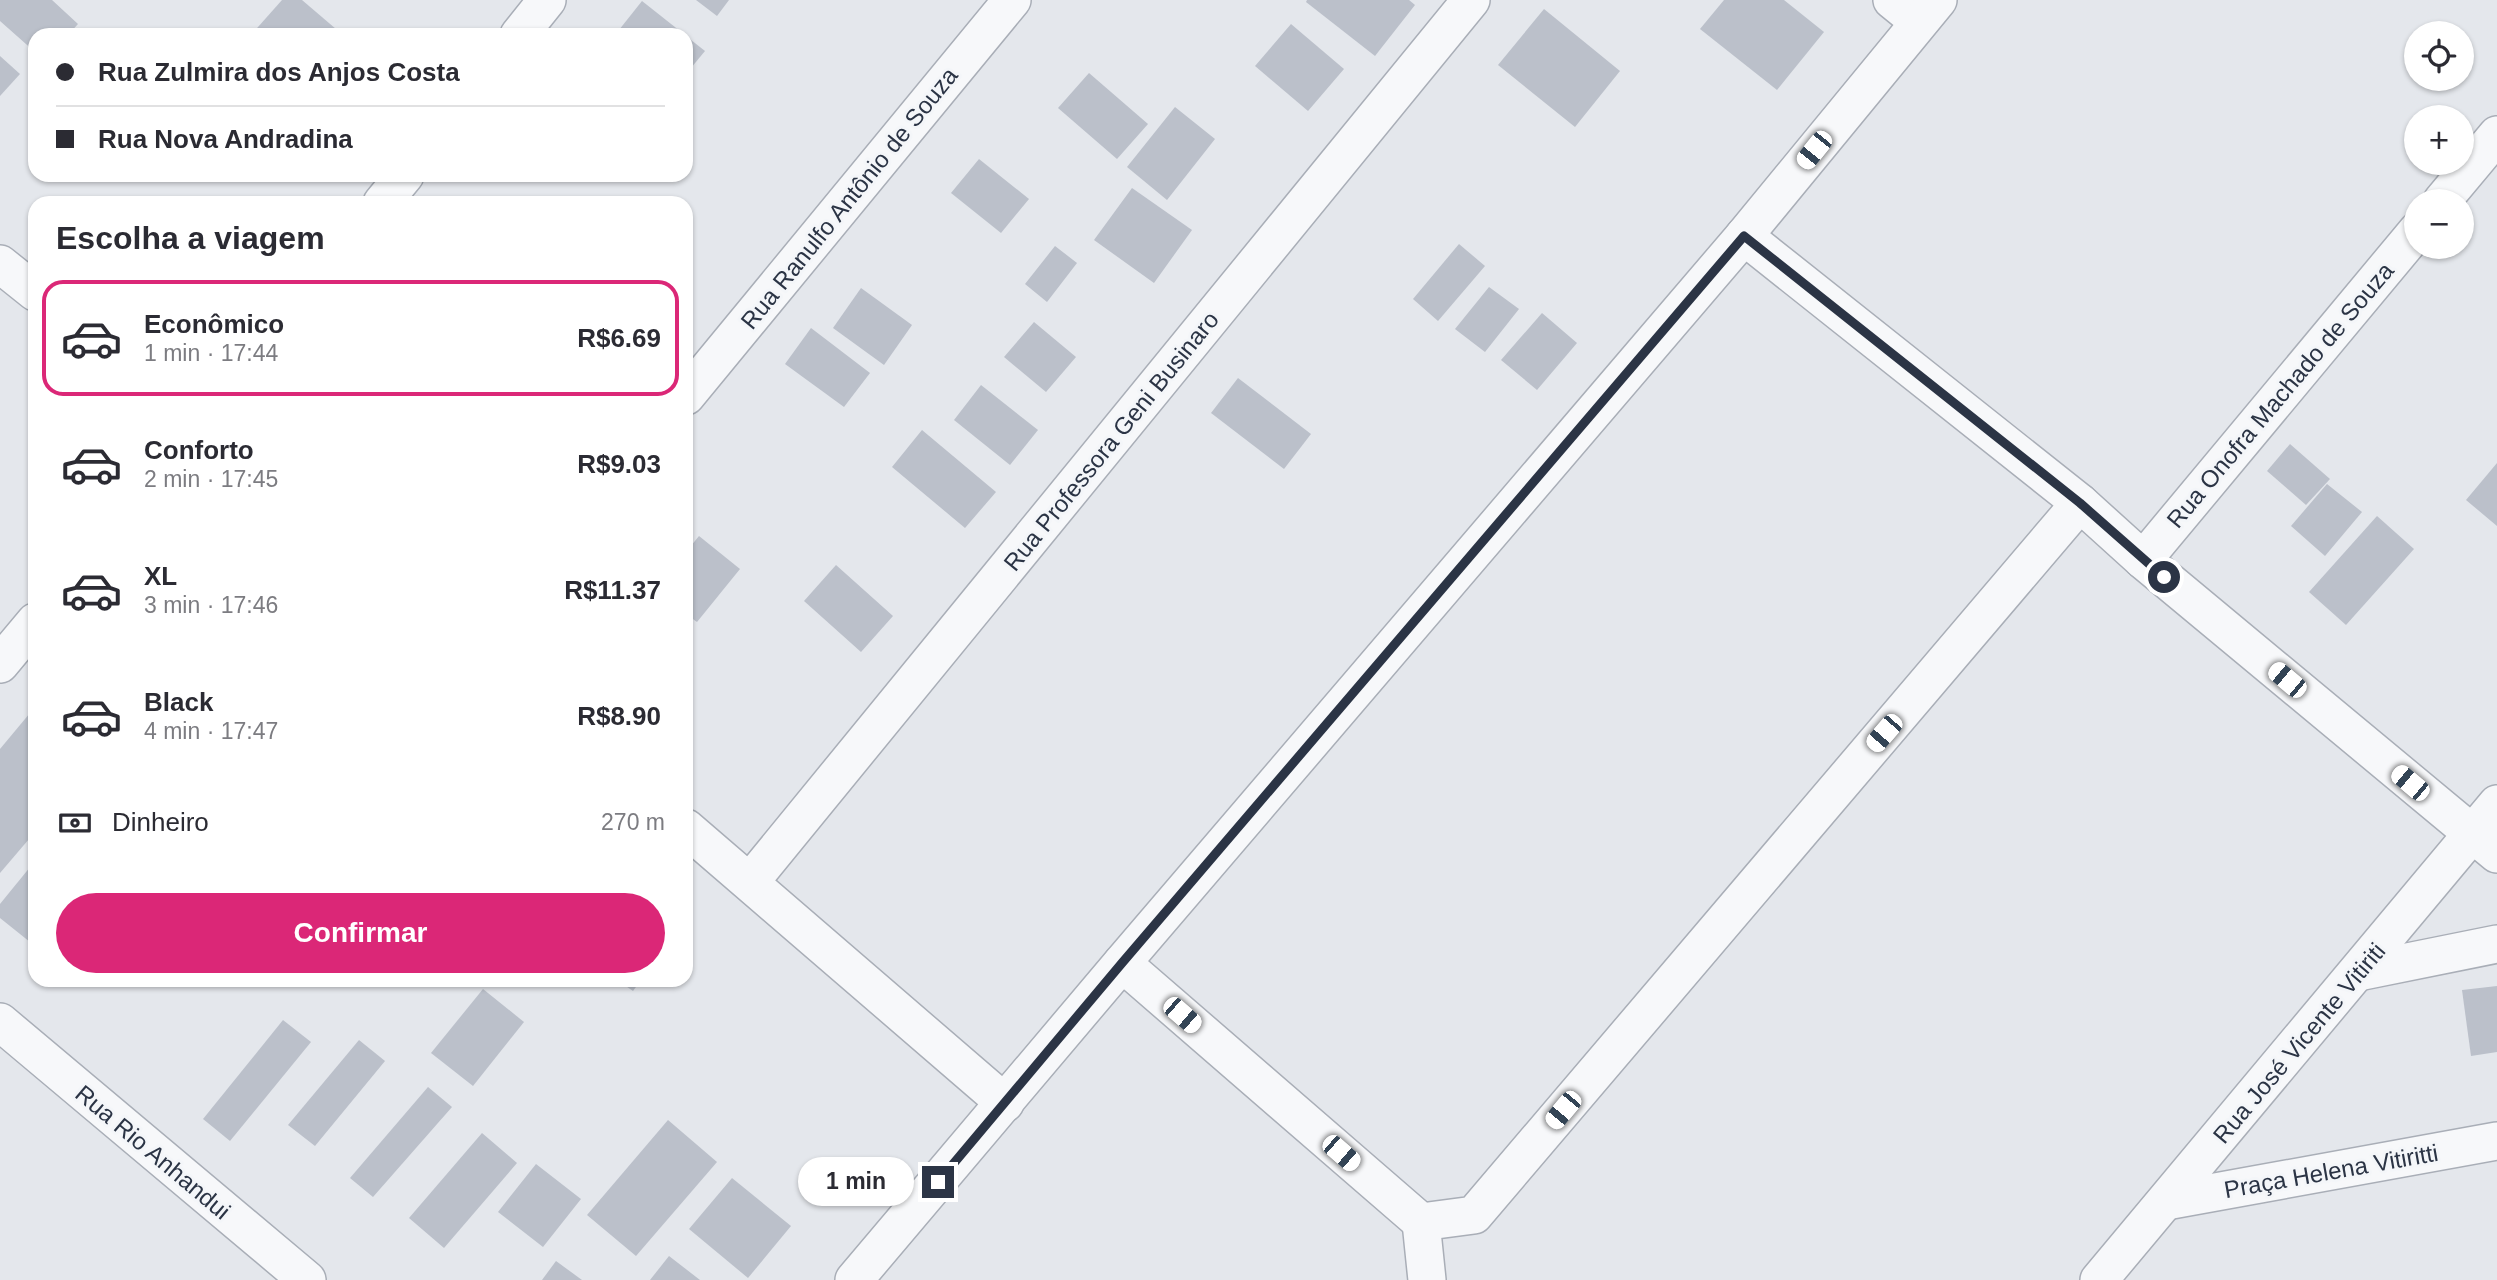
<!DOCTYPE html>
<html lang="pt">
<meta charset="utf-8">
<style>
body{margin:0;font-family:Helvetica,sans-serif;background:#f2f2f3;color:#2b2b33;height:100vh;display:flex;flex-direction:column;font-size:26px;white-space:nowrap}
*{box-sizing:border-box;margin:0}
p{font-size:23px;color:#7c7c81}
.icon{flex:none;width:38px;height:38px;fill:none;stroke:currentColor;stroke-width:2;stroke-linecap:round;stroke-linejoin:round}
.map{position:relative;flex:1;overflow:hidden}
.panel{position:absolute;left:28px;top:196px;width:665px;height:791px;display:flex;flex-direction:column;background:#fff;border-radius:21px;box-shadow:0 2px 5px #0004}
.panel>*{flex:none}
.banner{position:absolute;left:28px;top:28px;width:665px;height:154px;border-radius:21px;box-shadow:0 2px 5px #0004;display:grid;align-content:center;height:154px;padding:0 28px;background:#fff}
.controls{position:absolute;left:2404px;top:21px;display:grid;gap:14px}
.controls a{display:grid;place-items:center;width:70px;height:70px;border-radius:50%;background:#fff;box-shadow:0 2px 5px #0004;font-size:35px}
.end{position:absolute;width:32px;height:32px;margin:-16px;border:9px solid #2b3445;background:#fff;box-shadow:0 0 0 4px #fff}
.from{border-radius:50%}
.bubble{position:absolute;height:49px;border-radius:24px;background:#fff;box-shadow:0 2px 5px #0004;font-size:23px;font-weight:600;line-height:49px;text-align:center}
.car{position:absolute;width:21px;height:42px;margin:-21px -10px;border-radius:9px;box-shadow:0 0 5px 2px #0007;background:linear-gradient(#fff 24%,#345 0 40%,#fff 0 76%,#345 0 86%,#fff 0)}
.banner b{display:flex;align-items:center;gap:24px;height:66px;font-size:26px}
.banner b+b{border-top:2px solid #e1e1e2}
.banner i{width:18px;height:18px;background:#2b2b33}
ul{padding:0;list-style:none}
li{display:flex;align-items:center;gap:21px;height:116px;margin:0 14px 10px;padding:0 14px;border:4px solid transparent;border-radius:21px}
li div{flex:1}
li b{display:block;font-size:26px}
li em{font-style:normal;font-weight:600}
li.on{border-color:#db2777}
li>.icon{width:63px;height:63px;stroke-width:1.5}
h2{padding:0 28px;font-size:32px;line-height:84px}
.pay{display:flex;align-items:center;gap:18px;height:77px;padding:0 28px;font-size:26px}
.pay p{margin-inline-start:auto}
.button{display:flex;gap:14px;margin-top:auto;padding:14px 28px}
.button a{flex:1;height:80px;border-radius:42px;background:#db2777;color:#fff;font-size:28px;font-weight:600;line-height:80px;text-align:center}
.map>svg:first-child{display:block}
.building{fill:#bbc0ca}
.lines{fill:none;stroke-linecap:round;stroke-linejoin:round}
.street-casing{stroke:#a9aeb7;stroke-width:40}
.street{stroke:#f7f8fa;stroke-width:37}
.route{stroke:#2b3445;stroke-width:9}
.labels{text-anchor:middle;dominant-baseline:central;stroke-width:6;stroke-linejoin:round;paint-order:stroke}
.street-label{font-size:24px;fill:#2b3445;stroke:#f4f6f9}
</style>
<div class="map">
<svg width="2497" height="1280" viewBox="0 0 2497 1280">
<rect width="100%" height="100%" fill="#e4e7ec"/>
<g class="building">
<path d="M 0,0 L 52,0 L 78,24 L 68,35 L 35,35 L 35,52 L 0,21 Z"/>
<path d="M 282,0 L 302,0 L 343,35 L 251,35 Z"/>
<path d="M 696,0 L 729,0 L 717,16 Z"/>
<path d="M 1307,0 L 1409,0 L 1415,5 L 1375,56 L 1306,2 Z"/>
<path d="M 1724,0 L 1784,0 L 1824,32 L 1777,90 L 1700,29 Z"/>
<path d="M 642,1 L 685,35 L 615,35 Z"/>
<path d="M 1544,9 L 1620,71 L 1575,127 L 1498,65 Z"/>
<path d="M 1291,24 L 1344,69 L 1308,111 L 1255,66 Z"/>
<path d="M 686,36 L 705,51 L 686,74 Z"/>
<path d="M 0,56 L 20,74 L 0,96 Z"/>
<path d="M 1089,73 L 1148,124 L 1117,159 L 1058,108 Z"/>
<path d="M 1175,107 L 1215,139 L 1167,200 L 1127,167 Z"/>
<path d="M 979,159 L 1029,199 L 1001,233 L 951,193 Z"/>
<path d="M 1132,188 L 1192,230 L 1154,283 L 1094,240 Z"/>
<path d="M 1459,244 L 1485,266 L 1438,321 L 1413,299 Z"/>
<path d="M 1055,246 L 1077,263 L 1047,302 L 1025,284 Z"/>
<path d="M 1489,287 L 1519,309 L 1485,352 L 1455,329 Z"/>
<path d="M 861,288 L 912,325 L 884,365 L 833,328 Z"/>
<path d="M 1542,313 L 1577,343 L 1537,390 L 1501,360 Z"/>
<path d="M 1034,322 L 1076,357 L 1046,392 L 1004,357 Z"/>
<path d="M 811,328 L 870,373 L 844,407 L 785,364 Z"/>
<path d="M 1238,378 L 1311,434 L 1284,469 L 1211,413 Z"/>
<path d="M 981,385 L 1038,430 L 1010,465 L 954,420 Z"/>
<path d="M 922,430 L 996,492 L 965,528 L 892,467 Z"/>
<path d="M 2290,444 L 2330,479 L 2306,505 L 2267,471 Z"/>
<path d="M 2497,463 L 2497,526 L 2466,500 Z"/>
<path d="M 2327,484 L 2362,512 L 2325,556 L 2291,526 Z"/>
<path d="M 2377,516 L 2414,549 L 2346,625 L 2309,592 Z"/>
<path d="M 699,536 L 740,569 L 697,622 L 686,614 L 686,552 Z"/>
<path d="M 836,565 L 893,616 L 861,652 L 804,601 Z"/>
<path d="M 35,707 L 35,832 L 0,873 L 0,749 Z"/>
<path d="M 35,861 L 35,946 L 0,918 L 0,904 Z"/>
<path d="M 617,980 L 641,980 L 633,991 Z"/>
<path d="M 2497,986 L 2497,1052 L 2471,1056 L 2462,990 Z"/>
<path d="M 483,989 L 524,1022 L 473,1086 L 431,1053 Z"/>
<path d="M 283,1020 L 311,1042 L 230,1141 L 203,1119 Z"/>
<path d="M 359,1040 L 385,1061 L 315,1146 L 288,1125 Z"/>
<path d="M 428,1087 L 452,1107 L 373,1197 L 350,1178 Z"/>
<path d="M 668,1120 L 717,1162 L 636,1256 L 587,1215 Z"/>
<path d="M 482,1133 L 517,1163 L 444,1248 L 409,1218 Z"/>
<path d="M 536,1164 L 581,1199 L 543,1247 L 498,1212 Z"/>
<path d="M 732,1178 L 791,1226 L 748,1278 L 689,1229 Z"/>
<path d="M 669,1256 L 700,1280 L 650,1280 Z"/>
<path d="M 556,1261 L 582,1280 L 542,1280 Z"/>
</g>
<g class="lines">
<g class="street-casing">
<g id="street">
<path d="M 1892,0 L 1919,22"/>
<path d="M 519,35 L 547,0"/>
<path d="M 2442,201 L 2497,135"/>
<path d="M 382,203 L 405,175"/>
<path d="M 1744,236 L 2080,503 L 2143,560 L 2497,854"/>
<path d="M 0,264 L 35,292"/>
<path d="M 686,396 L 1012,0"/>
<path d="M 2143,560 L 2417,231"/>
<path d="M 0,664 L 35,622"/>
<path d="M 686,828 L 1005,1103"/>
<path d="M 750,882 L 1471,0"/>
<path d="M 1122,963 L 1421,1222 L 1474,1215 L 2080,503"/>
<path d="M 2358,972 L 2497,944"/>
<path d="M 0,1022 L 307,1280"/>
<path d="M 2166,1201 L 2497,1141"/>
<path d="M 1421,1222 L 1427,1280"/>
<path d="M 854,1280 L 1122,963 L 1744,236 L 1938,0"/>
<path d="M 2099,1280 L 2497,804"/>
</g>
</g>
<use href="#street" class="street"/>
</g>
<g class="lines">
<path class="route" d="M 938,1182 L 1122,963 L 1744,236 L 2080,503 L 2164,577"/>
</g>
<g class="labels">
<g class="street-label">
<text transform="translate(849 198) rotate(-51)">Rua Ranulfo Antônio de Souza</text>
<text transform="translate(2280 395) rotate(-50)">Rua Onofra Machado de Souza</text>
<text transform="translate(1111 441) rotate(-51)">Rua Professora Geni Businaro</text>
<text transform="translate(2299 1043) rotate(-50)">Rua José Vicente Vitiriti</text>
<text transform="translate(153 1152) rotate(40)">Rua Rio Anhandui</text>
<text transform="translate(2331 1171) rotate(-10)">Praça Helena Vitiritti</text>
</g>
</g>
</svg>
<div class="controls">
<a><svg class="icon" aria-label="locate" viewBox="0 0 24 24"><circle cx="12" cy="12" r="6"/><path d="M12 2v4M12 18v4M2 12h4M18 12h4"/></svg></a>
<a>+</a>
<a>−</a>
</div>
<i class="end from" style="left:2164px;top:577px"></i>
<i class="end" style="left:938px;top:1182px"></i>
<div class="bubble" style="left:798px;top:1157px;width:116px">1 min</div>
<i class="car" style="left:1814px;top:150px;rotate:219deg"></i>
<i class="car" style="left:2287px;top:680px;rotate:310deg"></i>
<i class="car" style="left:1884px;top:733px;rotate:221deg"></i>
<i class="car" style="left:2410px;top:783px;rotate:310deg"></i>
<i class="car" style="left:1182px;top:1015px;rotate:131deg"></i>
<i class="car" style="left:1563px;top:1110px;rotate:220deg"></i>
<i class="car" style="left:1341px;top:1153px;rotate:131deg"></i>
<div class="banner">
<b><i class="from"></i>Rua Zulmira dos Anjos Costa</b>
<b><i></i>Rua Nova Andradina</b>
</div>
<section class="panel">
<h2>Escolha a viagem</h2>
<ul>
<li class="on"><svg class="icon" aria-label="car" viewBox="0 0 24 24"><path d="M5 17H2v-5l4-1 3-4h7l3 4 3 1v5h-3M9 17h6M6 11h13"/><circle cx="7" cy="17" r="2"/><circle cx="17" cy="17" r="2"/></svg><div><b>Econômico</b><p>1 min · 17:44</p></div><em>R$6.69</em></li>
<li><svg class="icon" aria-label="car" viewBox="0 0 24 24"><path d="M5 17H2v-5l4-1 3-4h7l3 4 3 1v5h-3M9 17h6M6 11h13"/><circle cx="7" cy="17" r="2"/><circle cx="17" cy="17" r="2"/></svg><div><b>Conforto</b><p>2 min · 17:45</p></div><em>R$9.03</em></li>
<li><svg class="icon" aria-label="car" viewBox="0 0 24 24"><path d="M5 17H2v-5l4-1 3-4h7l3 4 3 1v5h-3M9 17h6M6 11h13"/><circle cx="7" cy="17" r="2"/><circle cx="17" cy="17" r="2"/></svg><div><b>XL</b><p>3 min · 17:46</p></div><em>R$11.37</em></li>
<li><svg class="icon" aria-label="car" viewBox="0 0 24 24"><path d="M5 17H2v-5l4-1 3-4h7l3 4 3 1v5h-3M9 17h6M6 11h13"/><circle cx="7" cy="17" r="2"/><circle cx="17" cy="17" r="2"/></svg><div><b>Black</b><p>4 min · 17:47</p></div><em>R$8.90</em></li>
</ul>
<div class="pay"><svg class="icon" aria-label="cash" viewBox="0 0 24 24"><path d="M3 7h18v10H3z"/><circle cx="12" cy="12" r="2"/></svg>Dinheiro<p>270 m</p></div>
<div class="button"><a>Confirmar</a></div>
</section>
</div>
